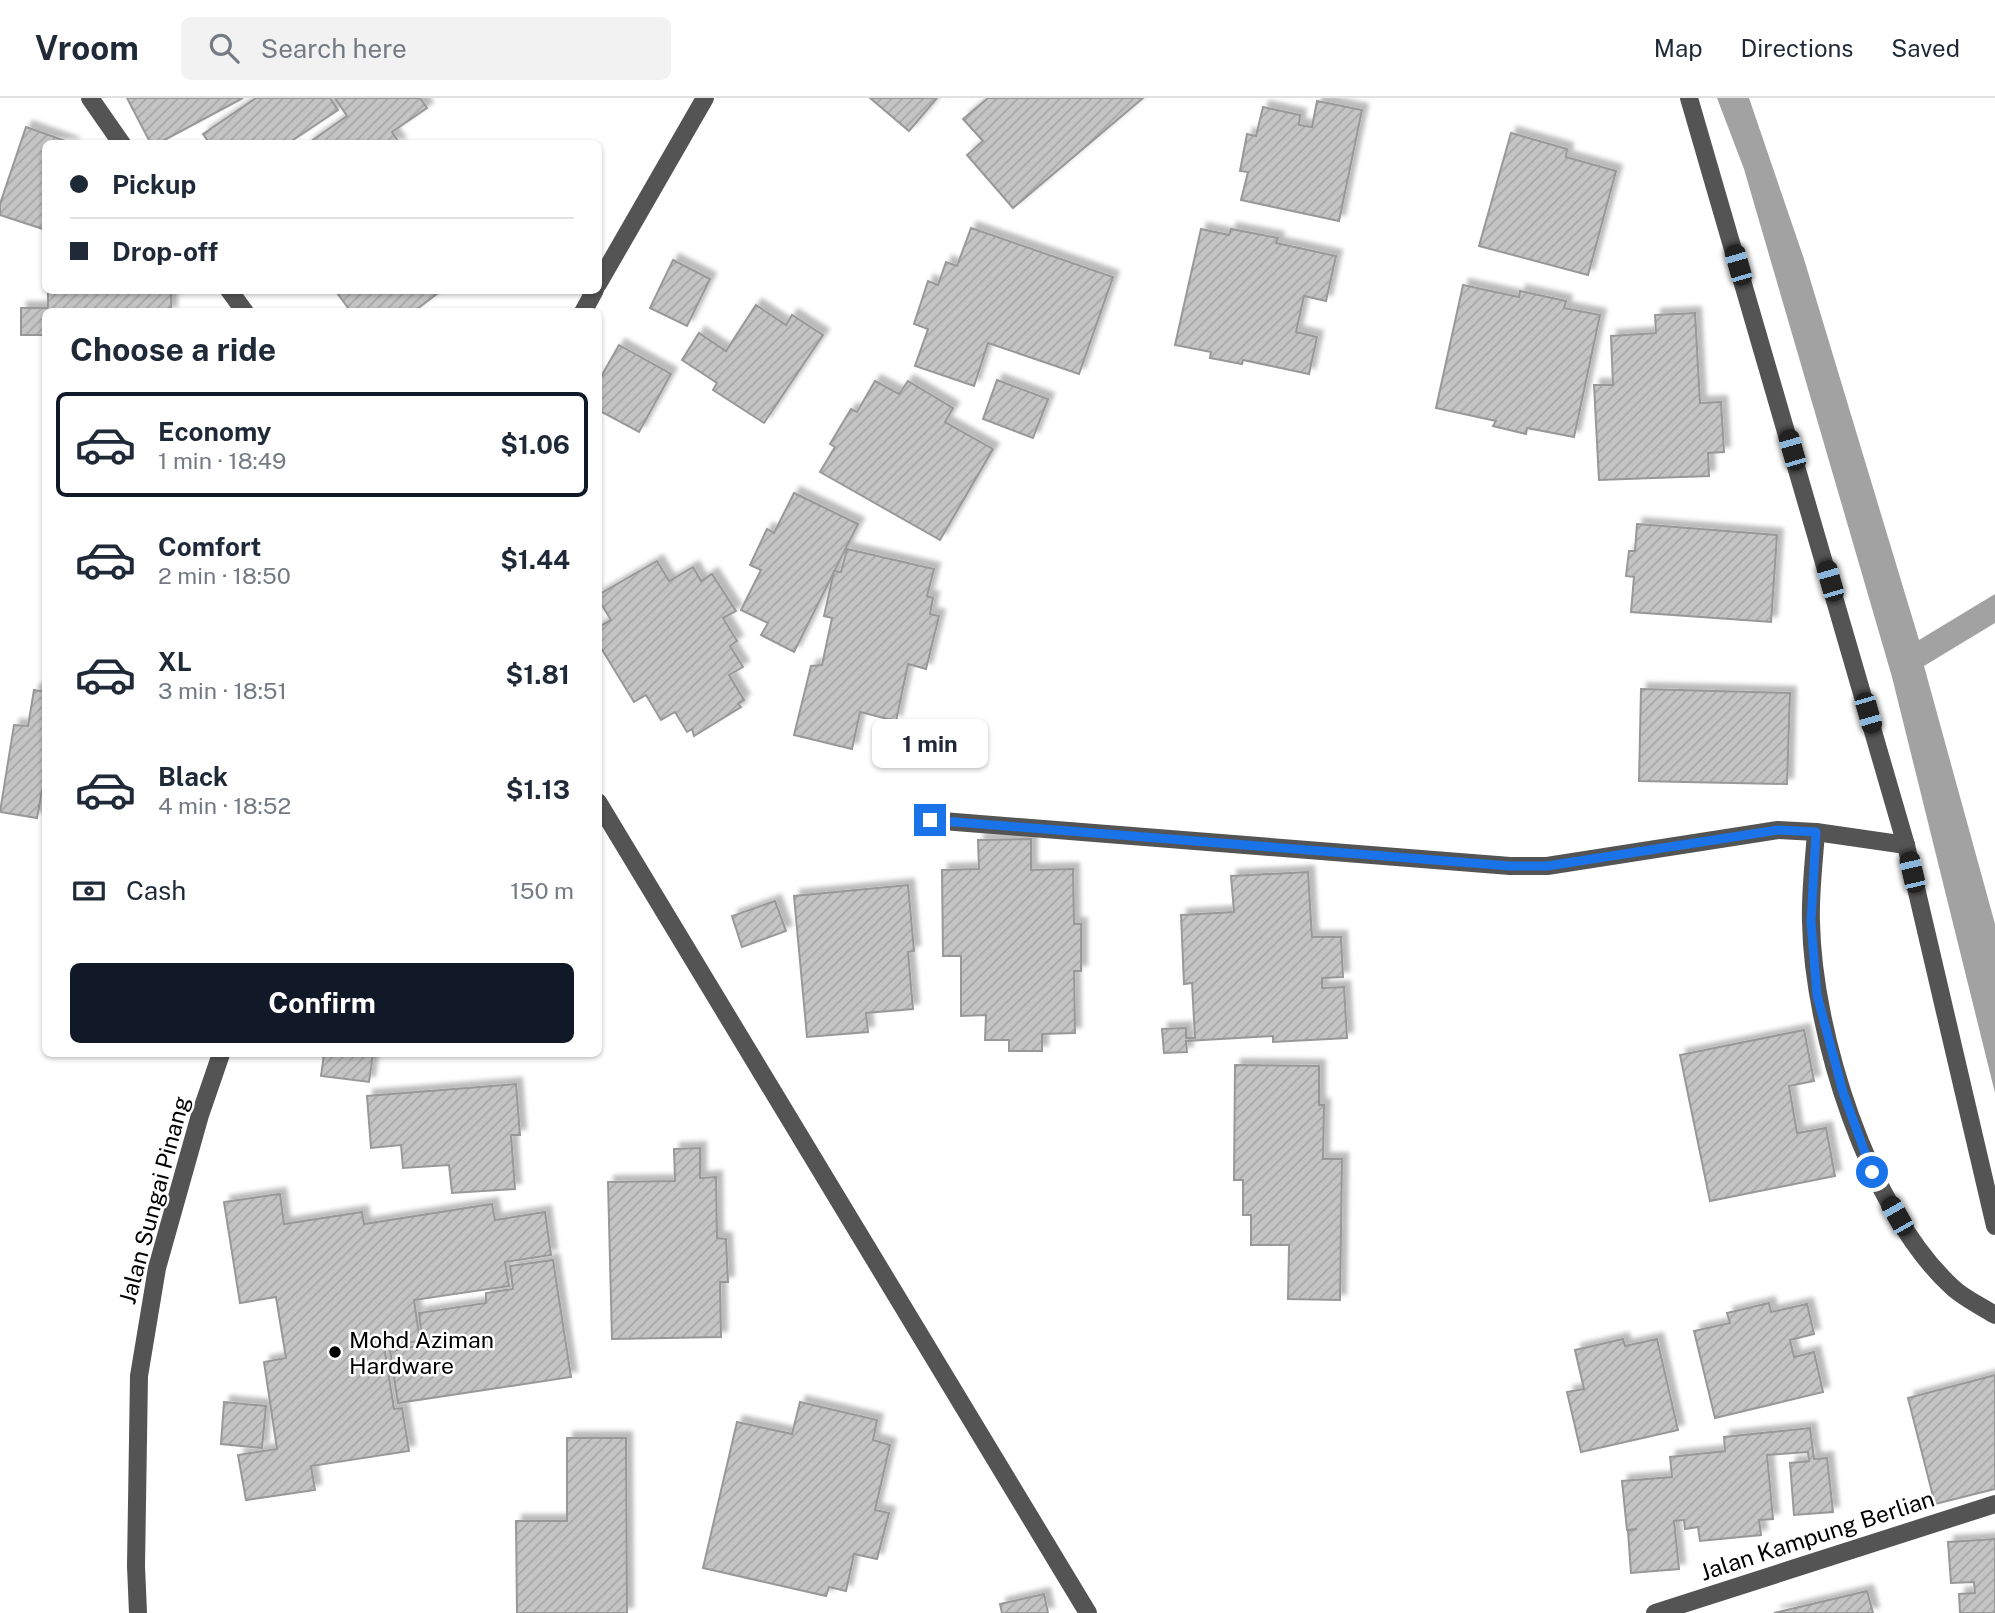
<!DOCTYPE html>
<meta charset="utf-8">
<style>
body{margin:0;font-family:"Public Sans",sans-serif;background:#f2f2f3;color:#1f2937;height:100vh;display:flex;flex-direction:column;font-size:26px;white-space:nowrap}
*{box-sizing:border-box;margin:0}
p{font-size:23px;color:#747a83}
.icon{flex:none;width:38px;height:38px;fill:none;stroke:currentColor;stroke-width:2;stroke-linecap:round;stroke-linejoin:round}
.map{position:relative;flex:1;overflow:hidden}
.drawer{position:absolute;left:42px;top:210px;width:560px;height:749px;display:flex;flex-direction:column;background:#fff;border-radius:10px;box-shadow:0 2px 5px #0004}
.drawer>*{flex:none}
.guide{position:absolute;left:42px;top:42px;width:560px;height:154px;border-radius:10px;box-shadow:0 2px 5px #0004;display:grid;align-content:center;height:154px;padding:0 28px;background:#fff}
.end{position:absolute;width:32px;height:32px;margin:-16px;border:9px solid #1a73e8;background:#fff;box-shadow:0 0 0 4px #fff}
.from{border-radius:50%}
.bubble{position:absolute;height:49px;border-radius:10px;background:#fff;box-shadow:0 2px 5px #0004;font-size:23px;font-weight:700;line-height:49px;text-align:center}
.car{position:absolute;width:21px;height:42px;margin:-21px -10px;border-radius:9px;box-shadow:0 0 5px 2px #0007;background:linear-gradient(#222 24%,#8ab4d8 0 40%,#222 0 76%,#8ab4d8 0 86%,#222 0)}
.guide b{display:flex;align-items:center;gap:24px;height:66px;font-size:26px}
.guide b+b{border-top:2px solid #e0e1e3}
.guide i{width:18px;height:18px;background:#1f2937}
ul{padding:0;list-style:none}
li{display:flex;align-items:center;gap:21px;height:105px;margin:0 14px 10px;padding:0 14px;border:4px solid transparent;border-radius:10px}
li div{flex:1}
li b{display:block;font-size:26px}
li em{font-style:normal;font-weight:700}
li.active{border-color:#111827}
li>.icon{width:63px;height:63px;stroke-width:1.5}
h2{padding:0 28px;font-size:32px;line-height:84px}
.pay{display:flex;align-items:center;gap:18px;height:77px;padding:0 28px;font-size:26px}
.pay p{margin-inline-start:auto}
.primary-button{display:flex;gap:14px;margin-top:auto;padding:14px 28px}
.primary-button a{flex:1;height:80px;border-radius:10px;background:#111827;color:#fff;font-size:28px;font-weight:700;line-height:80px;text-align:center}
header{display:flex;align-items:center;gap:42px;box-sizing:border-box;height:98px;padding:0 35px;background:#fff;border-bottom:2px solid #e0e1e3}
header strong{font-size:33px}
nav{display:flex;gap:38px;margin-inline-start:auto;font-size:24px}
.search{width:490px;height:63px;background:#f2f2f3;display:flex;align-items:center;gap:18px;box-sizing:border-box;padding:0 24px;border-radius:10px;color:#747a83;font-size:26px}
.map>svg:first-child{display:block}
.water{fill:#a2a2a2}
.building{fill:url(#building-hatch);stroke:#989898;stroke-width:2;filter:url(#shadow)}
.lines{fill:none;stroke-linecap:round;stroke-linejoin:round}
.minor{stroke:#545454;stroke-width:18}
.route{stroke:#1a73e8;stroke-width:9}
.poi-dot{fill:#000;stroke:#fff;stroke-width:2.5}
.labels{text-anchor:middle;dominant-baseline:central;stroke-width:5;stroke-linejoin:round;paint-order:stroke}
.street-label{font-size:23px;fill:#000;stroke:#fff}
.poi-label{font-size:23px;fill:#000;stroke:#fff;text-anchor:start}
</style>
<header>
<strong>Vroom</strong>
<div class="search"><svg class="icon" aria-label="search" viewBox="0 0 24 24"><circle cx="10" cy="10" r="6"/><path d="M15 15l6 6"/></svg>Search here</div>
<nav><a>Map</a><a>Directions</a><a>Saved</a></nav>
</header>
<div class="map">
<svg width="1995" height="1515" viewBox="0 0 1995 1515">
<defs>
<pattern id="building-hatch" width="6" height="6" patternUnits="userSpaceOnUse" patternTransform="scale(1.75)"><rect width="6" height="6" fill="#c4c4c4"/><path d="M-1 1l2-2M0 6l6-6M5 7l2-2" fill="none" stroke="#a7a7a7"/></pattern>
<filter id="shadow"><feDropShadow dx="6" dy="-6" stdDeviation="2" flood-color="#0004"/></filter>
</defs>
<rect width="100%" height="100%" fill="#fff"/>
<path class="water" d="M 1717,0 L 1749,0 L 1804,161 L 1919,542 L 1995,496 L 1995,525 L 1924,568 L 1995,826 L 1995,995 L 1892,579 L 1744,71 Z"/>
<g class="building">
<path d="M 127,0 L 243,0 L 157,46 L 151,46 Z"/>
<path d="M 256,0 L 330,0 L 338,12 L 287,46 L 210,46 L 203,36 Z"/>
<path d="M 335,0 L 420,0 L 427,10 L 392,34 L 400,46 L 307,46 L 347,18 Z"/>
<path d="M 870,0 L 937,0 L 909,33 Z"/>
<path d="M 988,0 L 1143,0 L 1013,110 L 967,57 L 983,43 L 963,21 Z"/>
<path d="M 1317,3 L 1362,12 L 1339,123 L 1241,102 L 1248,74 L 1240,73 L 1247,36 L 1256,38 L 1263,9 L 1300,17 L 1299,27 L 1312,29 Z"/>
<path d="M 26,29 L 74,46 L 46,46 L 46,132 L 0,117 L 0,106 Z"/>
<path d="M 1511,35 L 1567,51 L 1566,59 L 1616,73 L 1588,177 L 1479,148 Z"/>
<path d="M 971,130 L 1113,179 L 1079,276 L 988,245 L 974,288 L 915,268 L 928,231 L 914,226 L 928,183 L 938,187 L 946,164 L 957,168 Z"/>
<path d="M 1201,131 L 1229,137 L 1231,131 L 1278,140 L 1276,145 L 1336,158 L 1326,203 L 1304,198 L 1296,234 L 1317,239 L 1309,276 L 1243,262 L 1242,266 L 1210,260 L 1211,254 L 1175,247 Z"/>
<path d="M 673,162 L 710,181 L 687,228 L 650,210 Z"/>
<path d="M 1463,187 L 1519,199 L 1520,193 L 1566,203 L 1564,210 L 1600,217 L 1574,339 L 1527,330 L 1526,336 L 1493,328 L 1496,323 L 1436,310 Z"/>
<path d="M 48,192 L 171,193 L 171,214 L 46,214 L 46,237 L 21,237 L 21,210 L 48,210 Z"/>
<path d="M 335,192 L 442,192 L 413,214 L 351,214 Z"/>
<path d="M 756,207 L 786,227 L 792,217 L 823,237 L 764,325 L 713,292 L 717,285 L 682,262 L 699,235 L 726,253 Z"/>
<path d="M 1695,215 L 1700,305 L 1721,304 L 1724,354 L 1708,355 L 1709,378 L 1599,382 L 1594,287 L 1613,287 L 1611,238 L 1656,235 L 1655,217 Z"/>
<path d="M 619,247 L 671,276 L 639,334 L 598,312 L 598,284 Z"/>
<path d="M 997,282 L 1048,301 L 1033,340 L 983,321 Z"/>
<path d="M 875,283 L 899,296 L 908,283 L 953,310 L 945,324 L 993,351 L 940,442 L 820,374 L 835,349 L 830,346 L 851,311 L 857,314 Z"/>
<path d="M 794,395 L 858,426 L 794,554 L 761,537 L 768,525 L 741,512 L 761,472 L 750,467 L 767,431 L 774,435 Z"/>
<path d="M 1637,426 L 1777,437 L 1771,524 L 1631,514 L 1634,479 L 1626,478 L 1629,453 L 1635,453 Z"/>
<path d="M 847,451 L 934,471 L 927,498 L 933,500 L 930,516 L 939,518 L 926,571 L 908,566 L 896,623 L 860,614 L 852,651 L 794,637 L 811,568 L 822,567 L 832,520 L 824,518 L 834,473 L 841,474 Z"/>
<path d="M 657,463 L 669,483 L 693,469 L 701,483 L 712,476 L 736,513 L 723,520 L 737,543 L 730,548 L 743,569 L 729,577 L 744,602 L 738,606 L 741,609 L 694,638 L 692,631 L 687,634 L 675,614 L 661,622 L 646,597 L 634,604 L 598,545 L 598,529 L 611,522 L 598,501 L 598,497 Z"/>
<path d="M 1641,591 L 1790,595 L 1787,686 L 1639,683 Z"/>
<path d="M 34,592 L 46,594 L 46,683 L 44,682 L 37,720 L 0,714 L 14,627 L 28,628 Z"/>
<path d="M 1031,741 L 1031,772 L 1073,771 L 1074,826 L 1081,826 L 1081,873 L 1074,873 L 1075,935 L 1042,936 L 1042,953 L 1009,953 L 1009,942 L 985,942 L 986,917 L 961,918 L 961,858 L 943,858 L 942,772 L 979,771 L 978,742 Z"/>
<path d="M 1308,774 L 1312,839 L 1341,839 L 1343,879 L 1322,880 L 1322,890 L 1344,889 L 1347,940 L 1273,944 L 1273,938 L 1186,943 L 1187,954 L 1164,955 L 1162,931 L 1186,930 L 1186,940 L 1195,940 L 1192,885 L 1184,886 L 1181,817 L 1234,814 L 1231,778 Z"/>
<path d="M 908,787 L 914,853 L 908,854 L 913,911 L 866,915 L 868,934 L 807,939 L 794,798 Z"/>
<path d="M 775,803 L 786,833 L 742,849 L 732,818 Z"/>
<path d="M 1804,932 L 1814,983 L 1789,988 L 1797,1035 L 1826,1030 L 1835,1078 L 1710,1103 L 1680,957 Z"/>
<path d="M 324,956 L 373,956 L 369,984 L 321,978 Z"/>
<path d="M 1235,967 L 1319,968 L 1319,1007 L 1324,1007 L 1323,1061 L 1342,1061 L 1340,1202 L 1288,1201 L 1289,1147 L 1251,1147 L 1251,1117 L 1243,1117 L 1243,1082 L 1234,1082 Z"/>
<path d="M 516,986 L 520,1037 L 511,1037 L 515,1091 L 452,1095 L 449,1067 L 403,1070 L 401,1047 L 371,1050 L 367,998 Z"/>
<path d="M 700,1050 L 700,1080 L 716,1079 L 717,1140 L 726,1141 L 728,1184 L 720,1184 L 721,1239 L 612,1241 L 608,1084 L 675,1083 L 674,1051 Z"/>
<path d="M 280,1096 L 284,1126 L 362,1114 L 364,1126 L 492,1106 L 495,1122 L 545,1114 L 551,1157 L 505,1164 L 509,1188 L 414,1202 L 420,1243 L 384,1248 L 394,1311 L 402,1310 L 409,1353 L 311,1368 L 315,1392 L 246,1402 L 238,1357 L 277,1351 L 264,1264 L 286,1260 L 276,1199 L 240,1205 L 224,1104 Z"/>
<path d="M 553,1162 L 571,1279 L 398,1305 L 390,1253 L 423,1247 L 419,1215 L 486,1205 L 486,1195 L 513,1191 L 510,1168 Z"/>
<path d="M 1769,1205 L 1771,1214 L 1807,1206 L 1814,1236 L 1790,1242 L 1794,1259 L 1814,1254 L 1823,1294 L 1715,1320 L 1694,1233 L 1730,1225 L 1727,1215 Z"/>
<path d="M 1623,1241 L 1625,1248 L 1657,1241 L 1678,1332 L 1581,1354 L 1567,1294 L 1584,1291 L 1575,1252 Z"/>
<path d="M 1995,1277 L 1995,1391 L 1935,1406 L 1908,1300 Z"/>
<path d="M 224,1304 L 266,1308 L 262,1350 L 221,1346 Z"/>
<path d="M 800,1304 L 877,1322 L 873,1342 L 890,1347 L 875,1412 L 889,1415 L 877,1461 L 854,1456 L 846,1493 L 829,1489 L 826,1498 L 703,1470 L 737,1324 L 792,1336 Z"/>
<path d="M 1810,1330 L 1814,1361 L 1827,1360 L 1833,1414 L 1794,1417 L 1790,1365 L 1809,1363 L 1808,1354 L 1767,1357 L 1773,1421 L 1759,1422 L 1761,1437 L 1700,1443 L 1698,1429 L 1685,1431 L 1684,1422 L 1674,1423 L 1679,1471 L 1631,1475 L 1628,1433 L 1637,1431 L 1627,1432 L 1622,1383 L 1672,1379 L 1670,1359 L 1725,1353 L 1724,1339 Z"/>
<path d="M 567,1340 L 626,1340 L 627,1515 L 517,1515 L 516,1423 L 567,1423 Z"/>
<path d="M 1995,1441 L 1995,1515 L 1960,1515 L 1959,1496 L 1975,1495 L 1974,1484 L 1951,1485 L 1948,1444 Z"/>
<path d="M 1867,1493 L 1873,1515 L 1774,1515 Z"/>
<path d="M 1044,1496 L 1048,1515 L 1002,1515 L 1000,1506 Z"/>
</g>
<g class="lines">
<g class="minor">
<path d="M 90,0 L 122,46"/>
<path d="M 1689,0 L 1906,747 L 1995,1128"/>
<path d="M 598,186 L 705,0"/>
<path d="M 229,192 L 245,214"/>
<path d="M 583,214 L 595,192"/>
<path d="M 598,704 L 1088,1515"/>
<path d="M 930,722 L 1510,768 L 1547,768 L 1778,732 L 1816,734 L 1906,747"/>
<path d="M 1816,734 C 1814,764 1810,794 1811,824 C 1813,935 1868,1111 1951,1188 C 1963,1200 1981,1208 1995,1217"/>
<path d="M 138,1515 L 136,1468 L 139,1278 L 157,1170 L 200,1017 L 221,956"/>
<path d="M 1655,1515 L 1995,1406"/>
</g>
</g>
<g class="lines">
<path class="route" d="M 930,722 L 1510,768 L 1547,768 L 1778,732 L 1816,734 L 1811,824 L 1817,897 L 1843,994 L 1872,1074"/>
</g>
<circle class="poi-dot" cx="335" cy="1254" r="7"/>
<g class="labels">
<g class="street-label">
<text transform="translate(154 1102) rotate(-75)">Jalan Sungai Pinang</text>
<text transform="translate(1817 1437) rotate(-18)">Jalan Kampung Berlian</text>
</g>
<g class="poi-label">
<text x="349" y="1241">Mohd Aziman<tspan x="349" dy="26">Hardware</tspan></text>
</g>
</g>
</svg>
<i class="end from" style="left:1872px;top:1074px"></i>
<i class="end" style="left:930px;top:722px"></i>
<div class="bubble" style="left:872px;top:621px;width:116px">1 min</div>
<i class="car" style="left:1738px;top:167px;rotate:344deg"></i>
<i class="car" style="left:1792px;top:352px;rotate:344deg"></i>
<i class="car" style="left:1830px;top:483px;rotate:344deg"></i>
<i class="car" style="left:1868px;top:615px;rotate:164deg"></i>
<i class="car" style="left:1912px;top:774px;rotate:347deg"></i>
<i class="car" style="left:1897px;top:1118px;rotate:330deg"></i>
<div class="guide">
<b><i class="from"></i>Pickup</b>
<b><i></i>Drop-off</b>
</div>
<section class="drawer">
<h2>Choose a ride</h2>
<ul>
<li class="active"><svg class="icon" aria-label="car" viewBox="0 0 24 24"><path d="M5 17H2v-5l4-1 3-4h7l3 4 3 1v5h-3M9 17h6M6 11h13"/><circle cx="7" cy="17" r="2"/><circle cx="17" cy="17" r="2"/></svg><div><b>Economy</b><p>1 min · 18:49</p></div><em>$1.06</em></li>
<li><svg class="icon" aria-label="car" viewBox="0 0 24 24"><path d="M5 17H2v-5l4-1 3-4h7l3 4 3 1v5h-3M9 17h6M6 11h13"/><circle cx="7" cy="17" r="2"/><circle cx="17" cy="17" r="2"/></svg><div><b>Comfort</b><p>2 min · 18:50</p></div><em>$1.44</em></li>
<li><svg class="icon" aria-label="car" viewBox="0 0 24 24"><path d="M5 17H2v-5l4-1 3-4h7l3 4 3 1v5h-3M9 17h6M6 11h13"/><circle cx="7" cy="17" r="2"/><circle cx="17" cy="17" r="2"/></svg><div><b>XL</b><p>3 min · 18:51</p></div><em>$1.81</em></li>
<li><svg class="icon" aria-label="car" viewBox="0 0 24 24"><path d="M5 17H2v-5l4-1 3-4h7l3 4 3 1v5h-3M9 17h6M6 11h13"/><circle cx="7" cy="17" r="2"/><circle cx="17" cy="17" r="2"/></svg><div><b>Black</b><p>4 min · 18:52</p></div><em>$1.13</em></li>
</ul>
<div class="pay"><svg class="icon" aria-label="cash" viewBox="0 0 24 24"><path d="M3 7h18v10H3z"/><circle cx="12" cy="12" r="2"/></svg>Cash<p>150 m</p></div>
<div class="primary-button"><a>Confirm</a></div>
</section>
</div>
